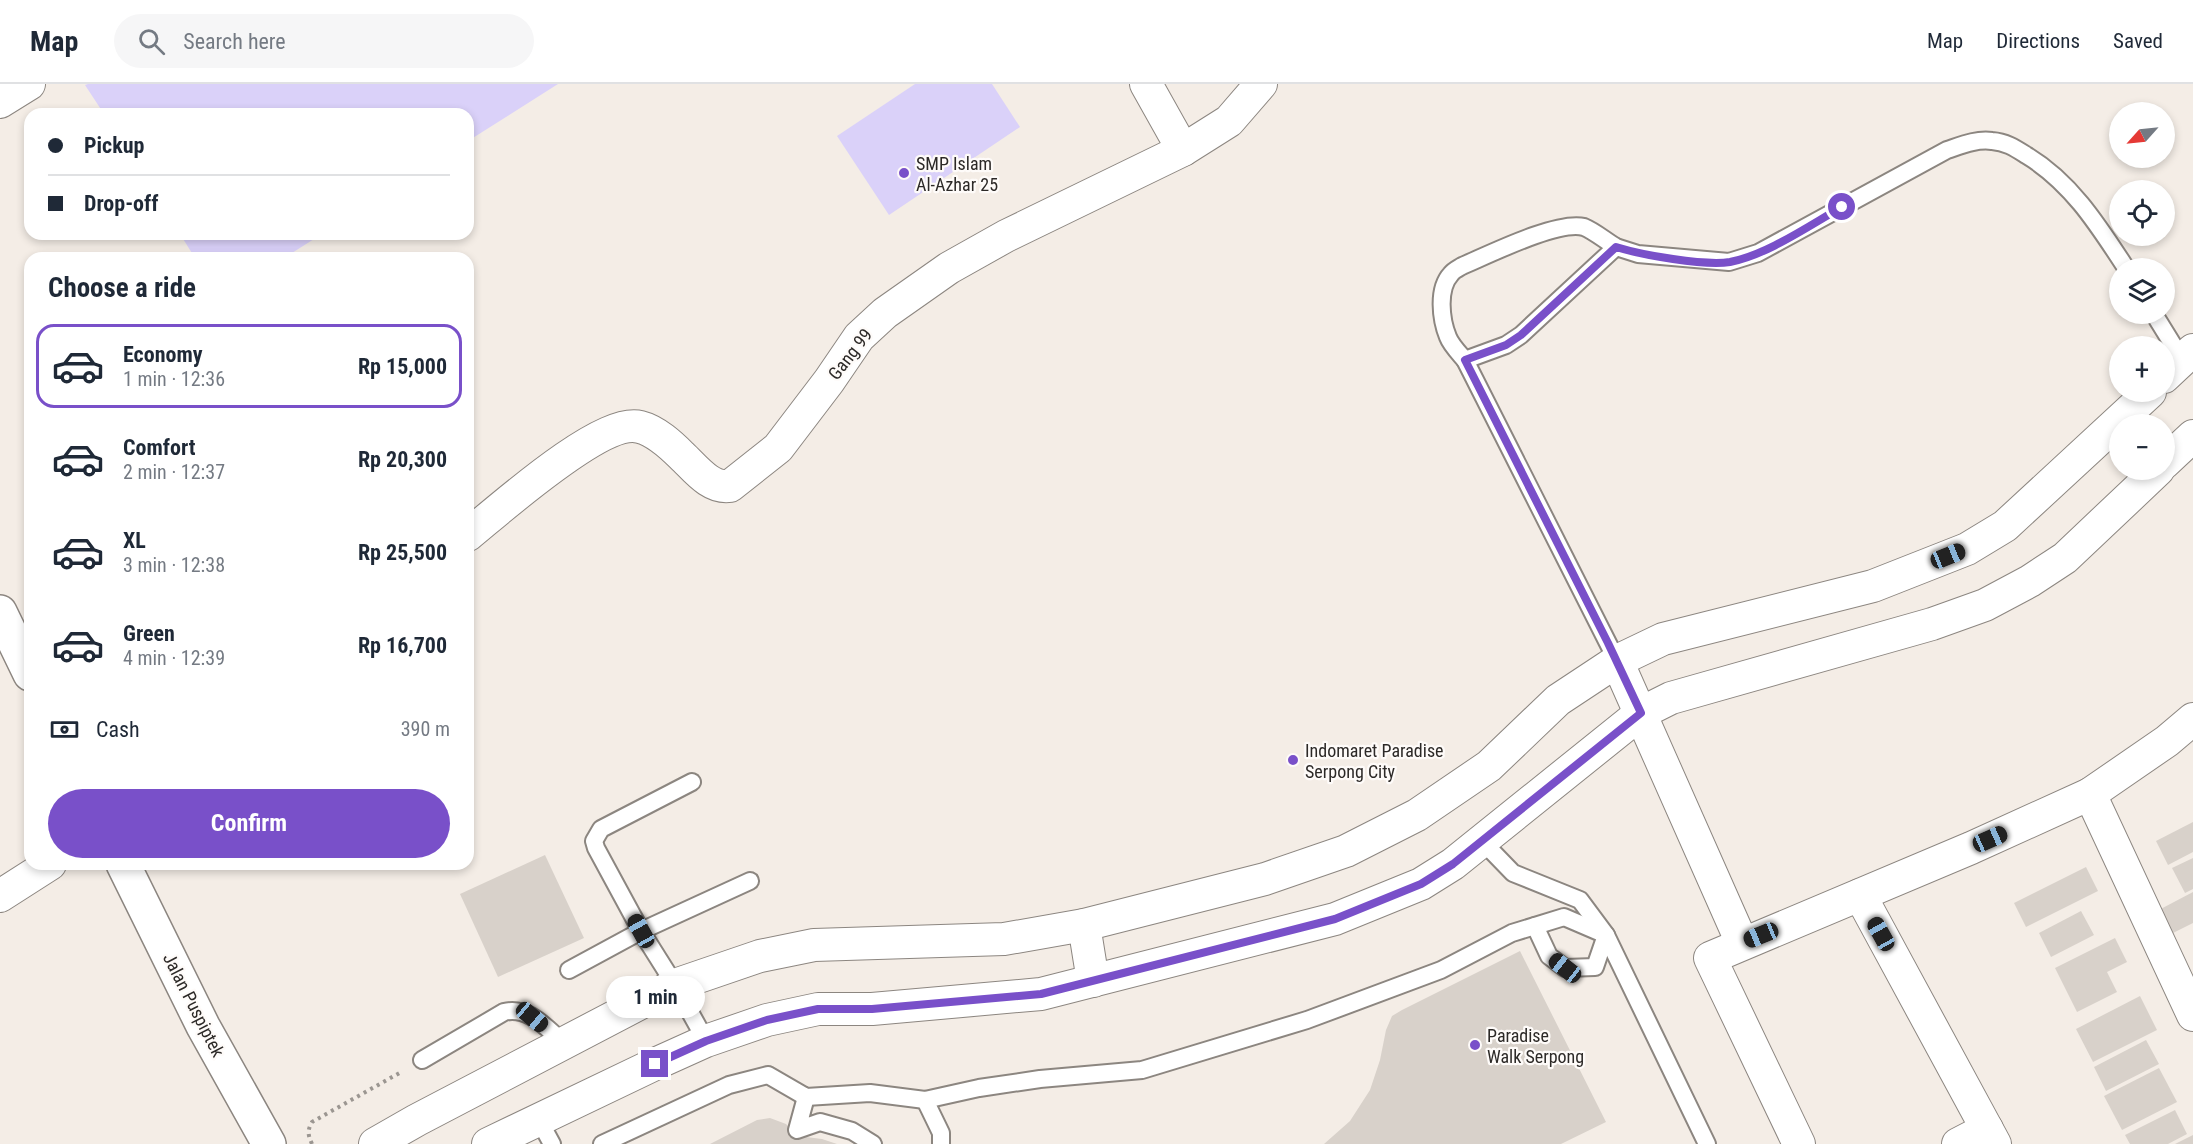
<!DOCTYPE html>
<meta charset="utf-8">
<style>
body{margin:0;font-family:"Roboto Condensed",sans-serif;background:#f6f6f7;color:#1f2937;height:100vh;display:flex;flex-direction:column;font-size:22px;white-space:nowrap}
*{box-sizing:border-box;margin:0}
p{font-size:20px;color:#747a83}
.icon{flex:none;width:33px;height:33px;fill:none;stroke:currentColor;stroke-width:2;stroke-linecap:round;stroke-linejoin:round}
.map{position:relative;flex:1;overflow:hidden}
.drawer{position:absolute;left:24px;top:168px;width:450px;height:618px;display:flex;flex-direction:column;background:#fff;border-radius:18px;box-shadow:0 3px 9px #0003}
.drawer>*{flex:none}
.top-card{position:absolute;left:24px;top:24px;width:450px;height:132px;border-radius:18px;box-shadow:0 3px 9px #0003;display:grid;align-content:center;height:132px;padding:0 24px;background:#fff}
.needle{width:39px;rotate:243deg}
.controls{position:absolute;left:2109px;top:18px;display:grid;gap:12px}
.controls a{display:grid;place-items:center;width:66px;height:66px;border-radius:50%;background:#fff;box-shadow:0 3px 9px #0003;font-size:30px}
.end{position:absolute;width:27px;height:27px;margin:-14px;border:8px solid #7950c9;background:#fff;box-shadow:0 0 0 3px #fff}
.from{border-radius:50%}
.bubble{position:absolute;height:42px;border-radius:21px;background:#fff;box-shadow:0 3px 9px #0003;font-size:20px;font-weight:700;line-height:42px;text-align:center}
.car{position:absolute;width:18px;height:36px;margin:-18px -9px;border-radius:8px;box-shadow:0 0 4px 2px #0007;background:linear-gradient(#222 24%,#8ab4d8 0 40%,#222 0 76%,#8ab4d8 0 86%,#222 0)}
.top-card b{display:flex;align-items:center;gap:21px;height:57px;font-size:22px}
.top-card b+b{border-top:2px solid #e0e1e3}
.top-card i{width:15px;height:15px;background:#1f2937}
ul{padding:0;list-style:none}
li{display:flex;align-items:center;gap:18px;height:84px;margin:0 12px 9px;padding:0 12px;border:3px solid transparent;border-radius:18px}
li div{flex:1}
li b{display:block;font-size:22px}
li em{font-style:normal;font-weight:700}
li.selected{border-color:#7950c9}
li>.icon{width:54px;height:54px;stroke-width:1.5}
h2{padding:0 24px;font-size:27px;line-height:72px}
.pay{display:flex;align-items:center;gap:15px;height:66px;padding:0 24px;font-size:22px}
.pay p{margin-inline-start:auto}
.action{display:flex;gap:12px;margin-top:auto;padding:12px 24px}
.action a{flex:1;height:69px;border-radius:36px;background:#7950c9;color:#fff;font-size:24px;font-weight:700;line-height:69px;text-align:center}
header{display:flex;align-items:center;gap:36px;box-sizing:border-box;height:84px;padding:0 30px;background:#fff;border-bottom:2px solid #e0e1e3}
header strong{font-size:28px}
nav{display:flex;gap:33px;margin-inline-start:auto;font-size:21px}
.search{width:420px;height:54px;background:#f6f6f7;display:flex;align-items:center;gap:15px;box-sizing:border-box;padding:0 21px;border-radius:33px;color:#747a83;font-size:22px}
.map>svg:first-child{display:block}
.green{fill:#dad1f9}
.building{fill:#d8d1ca}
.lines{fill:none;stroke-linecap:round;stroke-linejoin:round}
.service-casing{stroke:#8c8680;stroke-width:20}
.minor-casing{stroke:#8c8680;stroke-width:34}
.primary-casing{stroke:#8c8680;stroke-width:36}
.path{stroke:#9b9691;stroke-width:4;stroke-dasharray:3 4.5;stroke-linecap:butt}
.service{stroke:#fff;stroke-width:16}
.minor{stroke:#fff;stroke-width:32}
.primary{stroke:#fff;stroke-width:33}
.route{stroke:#7950c9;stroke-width:8}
.poi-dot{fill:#7950c9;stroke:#fefbf9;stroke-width:2}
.labels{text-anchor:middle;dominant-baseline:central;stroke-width:4.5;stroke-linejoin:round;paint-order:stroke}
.poi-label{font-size:18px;fill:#2c2927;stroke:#fefbf9;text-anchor:start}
.street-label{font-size:18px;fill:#2c2927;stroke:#fefbf9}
</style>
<header>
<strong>Map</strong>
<div class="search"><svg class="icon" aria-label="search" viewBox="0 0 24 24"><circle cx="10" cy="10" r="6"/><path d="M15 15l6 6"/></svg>Search here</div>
<nav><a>Map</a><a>Directions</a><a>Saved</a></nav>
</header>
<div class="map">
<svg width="2193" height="1060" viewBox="0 0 2193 1060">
<rect width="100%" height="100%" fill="#f4ede6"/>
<g class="green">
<path d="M 88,0 L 558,0 L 468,57 L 468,30 L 104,30 L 85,1 Z"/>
<path d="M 915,0 L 992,0 L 1020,43 L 889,131 L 837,52 Z"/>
<path d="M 180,150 L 322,150 L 284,174 L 195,174 Z"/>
</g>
<g class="building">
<path d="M 2193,738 L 2193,768 L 2168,781 L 2156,757 Z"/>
<path d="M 545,771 L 584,854 L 498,893 L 460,810 Z"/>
<path d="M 2193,774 L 2193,805 L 2185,809 L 2172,784 Z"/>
<path d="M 2086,783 L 2098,807 L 2026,843 L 2014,819 Z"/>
<path d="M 2193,808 L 2193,839 L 2167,852 L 2155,828 Z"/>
<path d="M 2081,827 L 2094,851 L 2051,873 L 2039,849 Z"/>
<path d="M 2115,854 L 2127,878 L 2107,888 L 2117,908 L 2077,928 L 2055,884 Z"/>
<path d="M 1520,867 L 1606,1038 L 1561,1060 L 1324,1060 L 1350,1037 L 1370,1006 L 1380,976 L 1386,946 L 1392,932 L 1402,926 Z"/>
<path d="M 2140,912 L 2157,946 L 2093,978 L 2076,945 Z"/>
<path d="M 2146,956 L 2159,980 L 2106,1007 L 2094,983 Z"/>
<path d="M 2159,984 L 2177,1018 L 2122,1046 L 2104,1012 Z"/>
<path d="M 2175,1026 L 2187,1050 L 2168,1060 L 2130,1060 L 2125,1051 Z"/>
<path d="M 770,1034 L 786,1040 L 798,1052 L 822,1055 L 837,1060 L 710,1060 L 757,1036 Z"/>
<path d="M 2193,1051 L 2193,1060 L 2175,1060 Z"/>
</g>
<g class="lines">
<g class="service-casing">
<g id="service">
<path d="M 2154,230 L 2183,277"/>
<path d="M 1465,276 C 1459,269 1451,261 1448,253 C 1441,236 1437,205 1451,190 C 1454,186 1459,184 1462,182 C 1488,171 1558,136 1584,143 C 1594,147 1606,157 1616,163"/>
<path d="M 1617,577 L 1465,276 L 1506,261 L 1521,251 L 1616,163 L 1638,170 L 1729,178 L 1758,169 L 1947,66 C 1962,61 1976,55 1992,57 C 2006,58 2015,64 2026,71 C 2071,98 2098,141 2126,184"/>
<path d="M 692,698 L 601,745 L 594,757 L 596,764 L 641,847 L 675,901 L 706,957"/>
<path d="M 1482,757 L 1513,789 L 1580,816 L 1606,851 L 1595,883 L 1565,884 L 1549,872 L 1535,842"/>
<path d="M 569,886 L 641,847 L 750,797"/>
<path d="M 422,976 L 504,928 C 529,922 546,944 564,959"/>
<path d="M 806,1013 L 797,1046 L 820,1038 L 852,1047 L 873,1060"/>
<path d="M 925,1016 L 941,1049 L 941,1060"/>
<path d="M 539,1036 L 552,1060"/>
<path d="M 602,1060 L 729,1001 L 768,991 L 806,1013 L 870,1009 L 925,1016 L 979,1004 L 1040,995 L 1142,986 L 1307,936 L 1441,886 L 1512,849 L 1564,833 L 1606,851 L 1707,1060"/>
</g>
</g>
<g class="minor-casing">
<g id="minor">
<path d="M 1146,0 L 1183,66"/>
<path d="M 0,18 L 29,0"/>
<path d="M 2164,293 L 2193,266"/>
<path d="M 2164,379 L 2193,352"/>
<path d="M 468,451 C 499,426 602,333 640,343 C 656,347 671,361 682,372 C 695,384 710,405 730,402 L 778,364 L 829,297 L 859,253 L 885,229 L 949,184 L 1006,152 L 1183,66 L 1229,37 L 1261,0"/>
<path d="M 1617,577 L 1742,859"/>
<path d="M 2090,710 L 2193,931"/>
<path d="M 1860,811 L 1995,1060"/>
<path d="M 0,812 L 50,780"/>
<path d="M 1084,841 L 1093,897"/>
<path d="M 375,1060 L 417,1036 L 675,901 L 760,872 L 814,861 L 1004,855 L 1084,841 L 1265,795 L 1346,767 L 1417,731 L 1489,682 L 1558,616 L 1617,577 L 1663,555 L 1873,502 L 1967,465 L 2005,442 L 2150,308"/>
<path d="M 488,1060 L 655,980 L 706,957 L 767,936 L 818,925 L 872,925 L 1041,910 L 1335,835 L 1421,800 L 1453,780 L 1641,629 L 1671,614 L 1932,540 L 1985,521 L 2030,497 L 2065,474 L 2158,386"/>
<path d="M 1799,1060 L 1710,874 L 1971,764 L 2090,710 L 2167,657 L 2193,635"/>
<path d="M 1958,1060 L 1987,1045"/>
</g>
</g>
<g class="primary-casing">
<g id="primary">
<path d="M 0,528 L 30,590"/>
<path d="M 123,780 L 203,942 L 269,1060"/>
</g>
</g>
<path class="path" d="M 312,1060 C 308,1051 307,1047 312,1038 L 403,987"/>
<use href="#service" class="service"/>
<use href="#minor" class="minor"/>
<use href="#primary" class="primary"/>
</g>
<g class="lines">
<path class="route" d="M 655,980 L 706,957 L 767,936 L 818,925 L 872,925 L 1041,910 L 1335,835 L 1421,800 L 1453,780 L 1641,629 L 1608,559 L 1465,276 L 1506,261 L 1521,251 L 1616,163 C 1642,171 1704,182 1730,178 C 1767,171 1810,141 1842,123"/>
</g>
<g class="poi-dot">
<circle cx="904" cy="89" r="6"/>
<circle cx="1293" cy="676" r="6"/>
<circle cx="1475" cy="961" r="6"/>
</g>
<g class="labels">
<g class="poi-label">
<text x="916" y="79">SMP Islam<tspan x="916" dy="21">Al-Azhar 25</tspan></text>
<text x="1305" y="666">Indomaret Paradise<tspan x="1305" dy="21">Serpong City</tspan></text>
<text x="1487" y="951">Paradise<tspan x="1487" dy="21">Walk Serpong</tspan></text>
</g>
<g class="street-label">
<text transform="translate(850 270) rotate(-52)">Gang 99</text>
<text transform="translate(194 921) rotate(63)">Jalan Puspiptek</text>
</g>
</g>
</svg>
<div class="controls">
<a><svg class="needle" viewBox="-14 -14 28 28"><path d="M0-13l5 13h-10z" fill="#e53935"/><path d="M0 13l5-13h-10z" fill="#747a83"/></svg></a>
<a><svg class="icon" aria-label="locate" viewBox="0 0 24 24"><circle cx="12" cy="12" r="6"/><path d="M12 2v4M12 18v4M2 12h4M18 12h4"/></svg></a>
<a><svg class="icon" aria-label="layers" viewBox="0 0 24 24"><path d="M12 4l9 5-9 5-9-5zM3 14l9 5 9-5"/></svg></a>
<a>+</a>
<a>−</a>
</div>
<i class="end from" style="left:1842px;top:123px"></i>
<i class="end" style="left:655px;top:980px"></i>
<div class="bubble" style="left:606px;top:892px;width:99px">1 min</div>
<i class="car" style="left:1948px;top:472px;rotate:68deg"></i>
<i class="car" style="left:1990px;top:755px;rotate:66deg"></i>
<i class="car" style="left:641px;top:847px;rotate:331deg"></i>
<i class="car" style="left:1881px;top:850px;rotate:331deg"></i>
<i class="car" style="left:1761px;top:851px;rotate:248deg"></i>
<i class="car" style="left:1565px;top:884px;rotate:308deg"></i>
<i class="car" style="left:532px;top:933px;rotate:130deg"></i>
<div class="top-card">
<b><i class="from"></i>Pickup</b>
<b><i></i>Drop-off</b>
</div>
<section class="drawer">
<h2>Choose a ride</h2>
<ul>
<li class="selected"><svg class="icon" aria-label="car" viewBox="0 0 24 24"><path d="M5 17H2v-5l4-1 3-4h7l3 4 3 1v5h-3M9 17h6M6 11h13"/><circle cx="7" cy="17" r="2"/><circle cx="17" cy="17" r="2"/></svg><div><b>Economy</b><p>1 min · 12:36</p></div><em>Rp 15,000</em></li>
<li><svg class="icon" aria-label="car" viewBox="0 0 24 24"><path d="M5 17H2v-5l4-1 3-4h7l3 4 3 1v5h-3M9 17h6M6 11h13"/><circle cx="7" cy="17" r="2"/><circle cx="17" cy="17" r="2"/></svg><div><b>Comfort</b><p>2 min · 12:37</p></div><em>Rp 20,300</em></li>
<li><svg class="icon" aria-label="car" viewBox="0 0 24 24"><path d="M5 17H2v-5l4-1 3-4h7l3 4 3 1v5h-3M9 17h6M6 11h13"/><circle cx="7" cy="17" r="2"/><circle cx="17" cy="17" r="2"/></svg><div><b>XL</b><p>3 min · 12:38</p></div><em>Rp 25,500</em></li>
<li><svg class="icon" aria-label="car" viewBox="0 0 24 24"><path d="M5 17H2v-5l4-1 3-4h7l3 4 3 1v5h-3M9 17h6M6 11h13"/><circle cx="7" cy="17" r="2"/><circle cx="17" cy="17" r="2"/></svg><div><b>Green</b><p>4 min · 12:39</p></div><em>Rp 16,700</em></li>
</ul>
<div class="pay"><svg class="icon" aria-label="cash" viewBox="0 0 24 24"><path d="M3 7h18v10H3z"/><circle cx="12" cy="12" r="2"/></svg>Cash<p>390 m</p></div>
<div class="action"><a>Confirm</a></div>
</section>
</div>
